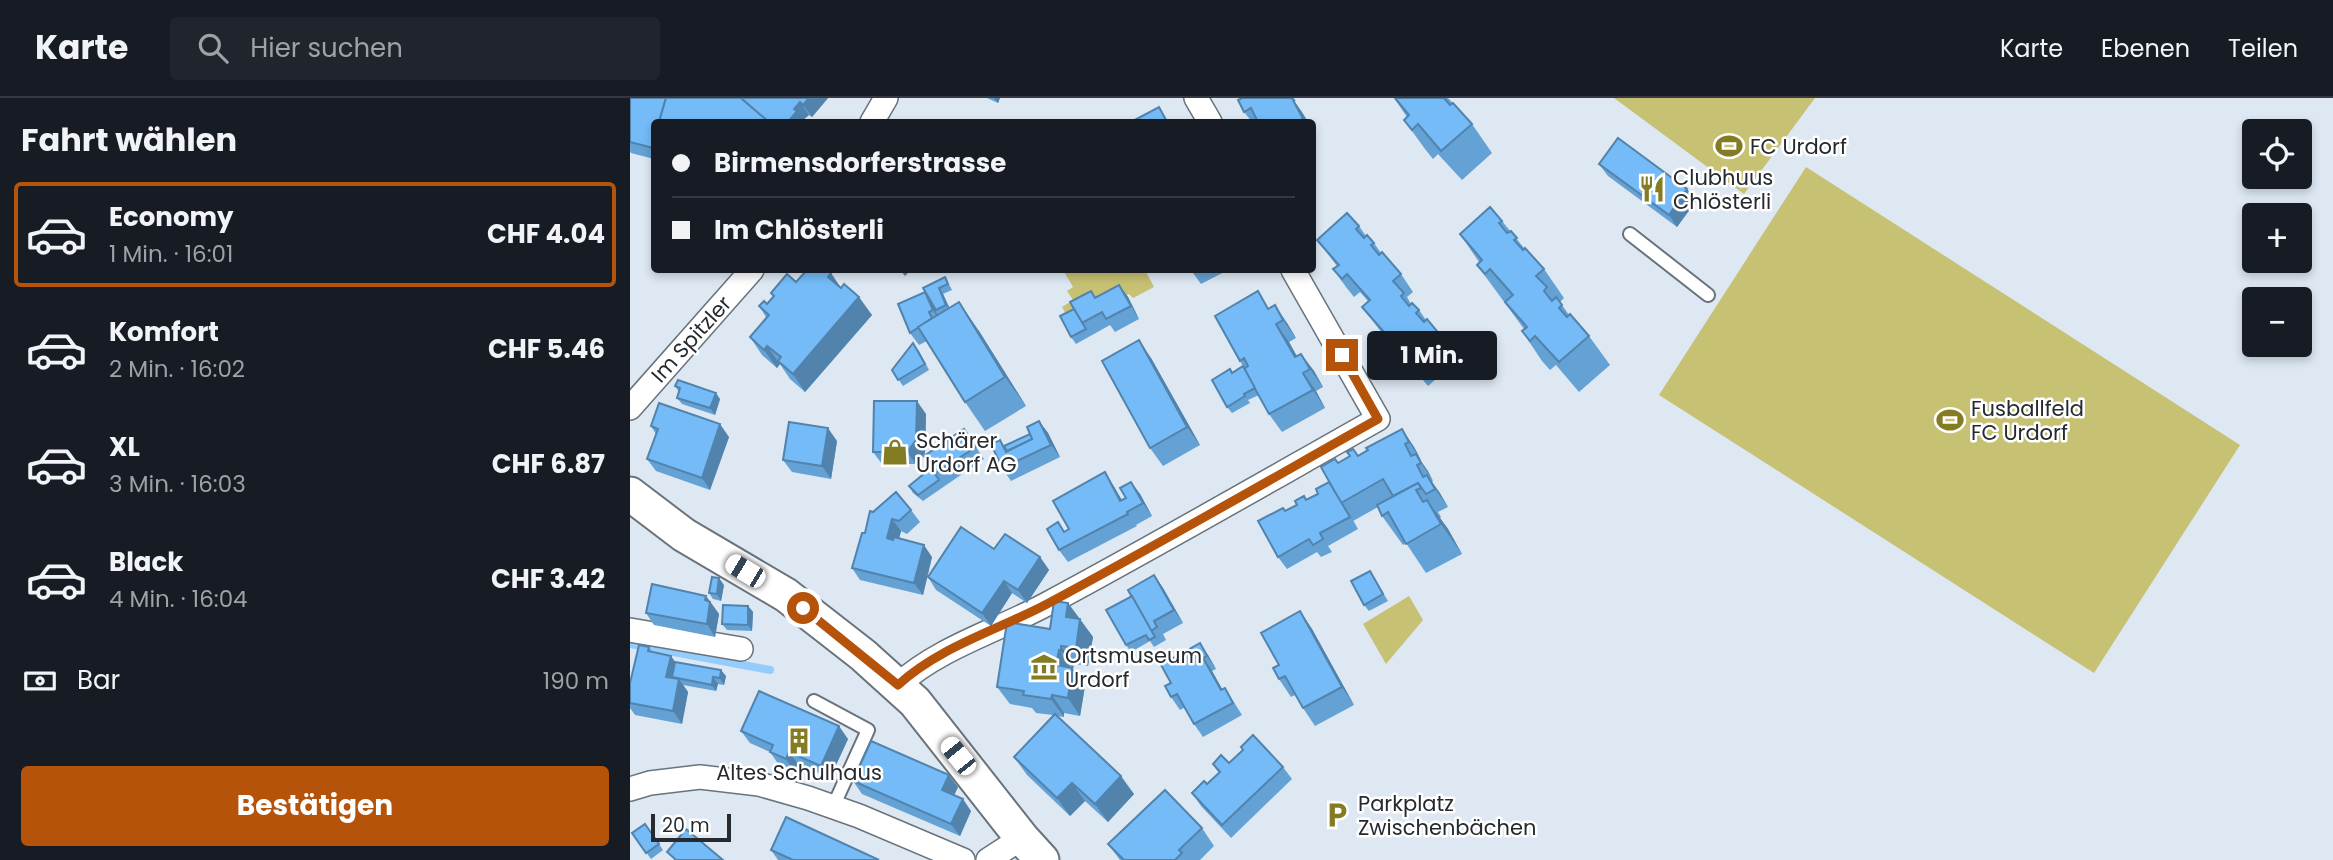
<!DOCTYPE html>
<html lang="de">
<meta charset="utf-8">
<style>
body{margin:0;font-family:Poppins,sans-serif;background:#20242c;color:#f1f3f6;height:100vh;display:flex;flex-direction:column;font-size:26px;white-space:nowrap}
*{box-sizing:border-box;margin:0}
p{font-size:23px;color:#9ea1a6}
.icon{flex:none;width:38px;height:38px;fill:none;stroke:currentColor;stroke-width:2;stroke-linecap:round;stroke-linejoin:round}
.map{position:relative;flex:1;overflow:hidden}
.drawer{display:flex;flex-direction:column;background:#171b24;width:630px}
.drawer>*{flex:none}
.guide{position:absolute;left:21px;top:21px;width:665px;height:154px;border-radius:7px;box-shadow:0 4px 10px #0003;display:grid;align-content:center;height:154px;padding:0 21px;background:#171b24}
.fabs{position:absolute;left:1612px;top:21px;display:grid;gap:14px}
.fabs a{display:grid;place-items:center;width:70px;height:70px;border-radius:7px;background:#171b24;box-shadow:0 4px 10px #0003;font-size:35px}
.scale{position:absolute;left:21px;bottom:18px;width:80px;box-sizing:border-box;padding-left:7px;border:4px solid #262a2e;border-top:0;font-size:19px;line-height:24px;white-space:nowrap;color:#262a2e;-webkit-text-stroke:5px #fff;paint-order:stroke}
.end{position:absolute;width:32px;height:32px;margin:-16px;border:9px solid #b45309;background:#fff;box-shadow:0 0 0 4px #fff}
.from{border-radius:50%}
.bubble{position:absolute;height:49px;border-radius:7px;background:#171b24;box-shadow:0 4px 10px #0003;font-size:23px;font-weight:700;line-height:49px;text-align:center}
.car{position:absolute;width:21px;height:42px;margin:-21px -10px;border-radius:9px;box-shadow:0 0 5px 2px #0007;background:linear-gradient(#fff 24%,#345 0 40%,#fff 0 76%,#345 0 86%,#fff 0)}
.guide b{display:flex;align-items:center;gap:24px;height:66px;font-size:26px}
.guide b+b{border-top:2px solid #363941}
.guide i{width:18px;height:18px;background:#f1f3f6}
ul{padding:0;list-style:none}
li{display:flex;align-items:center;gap:21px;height:105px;margin:0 14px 10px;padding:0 7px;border:4px solid transparent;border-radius:7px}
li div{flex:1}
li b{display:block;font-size:26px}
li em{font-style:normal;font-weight:700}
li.active{border-color:#b45309}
li>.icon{width:63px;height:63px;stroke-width:1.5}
h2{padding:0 21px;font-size:32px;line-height:84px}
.pay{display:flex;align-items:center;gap:18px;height:77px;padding:0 21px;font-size:26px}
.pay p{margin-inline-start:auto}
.action{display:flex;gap:14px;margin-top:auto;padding:14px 21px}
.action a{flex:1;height:80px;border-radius:7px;background:#b45309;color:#fff;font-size:28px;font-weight:700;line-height:80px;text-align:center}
header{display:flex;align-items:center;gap:42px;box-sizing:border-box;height:98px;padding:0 35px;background:#171b24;border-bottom:2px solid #363941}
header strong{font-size:33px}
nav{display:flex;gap:38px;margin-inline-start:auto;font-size:24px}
.search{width:490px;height:63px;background:#20242c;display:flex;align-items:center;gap:18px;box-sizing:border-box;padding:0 24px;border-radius:7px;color:#9ea1a6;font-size:26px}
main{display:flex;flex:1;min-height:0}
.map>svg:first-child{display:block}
.green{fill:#c7c173}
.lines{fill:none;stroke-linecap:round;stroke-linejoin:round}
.stream{stroke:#94ccfc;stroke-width:8}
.lane-casing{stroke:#68737c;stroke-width:16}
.street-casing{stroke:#68737c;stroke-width:26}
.secondary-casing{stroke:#68737c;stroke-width:37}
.lane{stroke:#fff;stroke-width:12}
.street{stroke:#fff;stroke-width:23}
.secondary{stroke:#fff;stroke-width:33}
.wall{fill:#64a1d4}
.shaded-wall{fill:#5183ad}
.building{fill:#74bbf7;stroke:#5183ad;stroke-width:2}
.route{stroke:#b45309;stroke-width:9}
.labels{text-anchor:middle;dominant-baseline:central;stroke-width:5;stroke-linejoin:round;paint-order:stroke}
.poi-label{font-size:21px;fill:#262a2e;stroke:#fff;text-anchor:start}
.street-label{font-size:21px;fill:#262a2e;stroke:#fff}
</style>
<header>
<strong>Karte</strong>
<div class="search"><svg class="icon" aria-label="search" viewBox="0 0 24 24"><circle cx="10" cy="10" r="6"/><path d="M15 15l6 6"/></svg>Hier suchen</div>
<nav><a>Karte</a><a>Ebenen</a><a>Teilen</a></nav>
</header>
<main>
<section class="drawer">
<h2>Fahrt wählen</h2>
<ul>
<li class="active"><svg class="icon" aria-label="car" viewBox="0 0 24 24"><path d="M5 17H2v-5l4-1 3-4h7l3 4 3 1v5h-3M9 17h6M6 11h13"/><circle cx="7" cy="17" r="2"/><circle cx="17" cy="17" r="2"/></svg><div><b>Economy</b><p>1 Min. · 16:01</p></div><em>CHF 4.04</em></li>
<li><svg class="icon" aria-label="car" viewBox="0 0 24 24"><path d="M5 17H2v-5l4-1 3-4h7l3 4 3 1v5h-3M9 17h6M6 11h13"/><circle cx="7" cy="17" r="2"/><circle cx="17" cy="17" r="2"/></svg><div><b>Komfort</b><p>2 Min. · 16:02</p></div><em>CHF 5.46</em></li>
<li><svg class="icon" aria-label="car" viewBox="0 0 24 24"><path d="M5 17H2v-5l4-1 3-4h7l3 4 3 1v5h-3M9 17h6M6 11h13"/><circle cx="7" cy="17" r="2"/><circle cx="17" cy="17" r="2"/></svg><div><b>XL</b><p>3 Min. · 16:03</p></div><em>CHF 6.87</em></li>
<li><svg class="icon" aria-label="car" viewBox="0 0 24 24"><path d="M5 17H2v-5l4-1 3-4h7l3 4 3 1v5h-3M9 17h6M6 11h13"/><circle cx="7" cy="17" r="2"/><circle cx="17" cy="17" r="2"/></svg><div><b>Black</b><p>4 Min. · 16:04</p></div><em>CHF 3.42</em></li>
</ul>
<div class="pay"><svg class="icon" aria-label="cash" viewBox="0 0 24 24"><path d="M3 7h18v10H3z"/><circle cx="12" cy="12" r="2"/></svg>Bar<p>190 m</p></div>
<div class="action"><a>Bestätigen</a></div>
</section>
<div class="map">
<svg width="1703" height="762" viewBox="0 0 1703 762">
<rect width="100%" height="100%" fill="#dde8f3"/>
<g class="green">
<path d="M 984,0 L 1185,0 L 1114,96 Z"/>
<path d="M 1176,69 L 1610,347 L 1464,575 L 1029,297 Z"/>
<path d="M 433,172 L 515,172 L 524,189 L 503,200 L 499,196 L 475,208 L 438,220 L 432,209 L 443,202 L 437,193 L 443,189 Z"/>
<path d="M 779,498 L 793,522 L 756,566 L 733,526 Z"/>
</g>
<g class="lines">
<path class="stream" d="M 0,546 L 140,572"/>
<g class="lane-casing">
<g id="lane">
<path d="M 1000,136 L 1078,197"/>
<path d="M 184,603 L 238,632 L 203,709"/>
</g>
</g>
<g class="street-casing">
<g id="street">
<path d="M 566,0 L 580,24"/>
<path d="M 242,24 L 256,0"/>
<path d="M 0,310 L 122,172"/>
<path d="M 0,532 L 111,551"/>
<path d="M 268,587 C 308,550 369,532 417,506 C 529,446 638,383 748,321 L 663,172"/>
<path d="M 0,691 L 20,685 L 70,679 L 129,686 L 178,700 L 229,718 L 333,762"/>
<path d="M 358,762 L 392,740"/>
</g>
</g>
<g class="secondary-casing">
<path id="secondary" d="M 0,396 L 54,437 L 156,497 L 233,557 L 285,604 L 392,740 L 412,762"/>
</g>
<use href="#lane" class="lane"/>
<use href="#street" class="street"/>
<use href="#secondary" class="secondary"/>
</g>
<g class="wall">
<path d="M 0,0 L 198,0 L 182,19 L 179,17 L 173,22 L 175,24 L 24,24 L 24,61 L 1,55 L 0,53 Z"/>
<path d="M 357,0 L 370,0 L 368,5 Z"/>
<path d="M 612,0 L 664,0 L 666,3 L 664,3 L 678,24 L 622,24 L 614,14 Z"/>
<path d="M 764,0 L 818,0 L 842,26 L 862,55 L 832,82 L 808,56 L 803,61 L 795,51 L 774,22 L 777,19 Z"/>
<path d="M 969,66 L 1066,103 L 1047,129 L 978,78 Z"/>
<path d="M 872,123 L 894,150 L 914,171 L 934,200 L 930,204 L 939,217 L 959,238 L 980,267 L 949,294 L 926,267 L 920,272 L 912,263 L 892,233 L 894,231 L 847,167 L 849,164 L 830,136 Z"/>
<path d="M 729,128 L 736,138 L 744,145 L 751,155 L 771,176 L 783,194 L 777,199 L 781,206 L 789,212 L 796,222 L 816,244 L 829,261 L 798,288 L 775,261 L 769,266 L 761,257 L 749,239 L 752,235 L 732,209 L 738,203 L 730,194 L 724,199 L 716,189 L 703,171 L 707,168 L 687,142 Z"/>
<path d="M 561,172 L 598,172 L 571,186 Z"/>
<path d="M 166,184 L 211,190 L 242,217 L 175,294 L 160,281 L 150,266 L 147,270 L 132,257 L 120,239 L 136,219 L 129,208 L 137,206 L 143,199 L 141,195 Z"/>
<path d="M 319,186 L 322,192 L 313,196 L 319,210 L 349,233 L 396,308 L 355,333 L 335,304 L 297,243 L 289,247 L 280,235 L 295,195 Z"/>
<path d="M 489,187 L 498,199 L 509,221 L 485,234 L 480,227 L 446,246 L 441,239 L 444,211 L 461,193 L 466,199 Z"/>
<path d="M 640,210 L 657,225 L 666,240 L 659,244 L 667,258 L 671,256 L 684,273 L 693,289 L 686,293 L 695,310 L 652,334 L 639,316 L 629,297 L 618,302 L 620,305 L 602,315 L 597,309 L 602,274 L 613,268 L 610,263 Z"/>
<path d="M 288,251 L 299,272 L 273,288 L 262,272 Z"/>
<path d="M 521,260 L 570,347 L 533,368 L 520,350 Z"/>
<path d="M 45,288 L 90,301 L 85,317 L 52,306 L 47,300 L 49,294 Z"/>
<path d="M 296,316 L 295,355 L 286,366 L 252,366 L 243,354 Z"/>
<path d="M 409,323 L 418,335 L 430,359 L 381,383 L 372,370 L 370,342 L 374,348 L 400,336 Z"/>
<path d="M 21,328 L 99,339 L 80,392 L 26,373 L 17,361 L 26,336 Z"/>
<path d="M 334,331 L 354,361 L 293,403 L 283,395 L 279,388 L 301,370 Z"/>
<path d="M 772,331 L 784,349 L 791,362 L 790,362 L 803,383 L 802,384 L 818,409 L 808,414 L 811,419 L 810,420 L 818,431 L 832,456 L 796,475 L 776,445 L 773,447 L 752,418 L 748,409 L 723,423 L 723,422 L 728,431 L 698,448 L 702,454 L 691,459 L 687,454 L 657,471 L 648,459 L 656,413 L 688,396 L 699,384 L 708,365 L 728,357 Z"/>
<path d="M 207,343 L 201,381 L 162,374 L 153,362 Z"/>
<path d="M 501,384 L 510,396 L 522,418 L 506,427 L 507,428 L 438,464 L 429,452 L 428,424 L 435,434 L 439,431 L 483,387 L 492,402 L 496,400 Z"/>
<path d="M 281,412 L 290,424 L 277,436 L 271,433 L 269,441 L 302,459 L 293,497 L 230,482 L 222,470 L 243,414 Z"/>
<path d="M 364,451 L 410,459 L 419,472 L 397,505 L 382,495 L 361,528 L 306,492 L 298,479 Z"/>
<path d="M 740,473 L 758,503 L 739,513 L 734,507 Z"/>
<path d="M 524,477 L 533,490 L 553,525 L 533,536 L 536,542 L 524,549 L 520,543 L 501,554 L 496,547 L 502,498 Z"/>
<path d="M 94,487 L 91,503 L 83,501 L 79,495 Z"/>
<path d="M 76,498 L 89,516 L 85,539 L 24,527 L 16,515 Z"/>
<path d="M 438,505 L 463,539 L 458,568 L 444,566 L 443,571 L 455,588 L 450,618 L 434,615 L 434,619 L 427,618 L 504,696 L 478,724 L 455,703 L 440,718 L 397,677 L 384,659 L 423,617 L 406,615 L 402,610 L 380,606 L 367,589 L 420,531 Z"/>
<path d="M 118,508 L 123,514 L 122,533 L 97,532 L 92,526 Z"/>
<path d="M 670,513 L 682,531 L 724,607 L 685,628 L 673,610 L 665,597 L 661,599 L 649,581 L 649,567 Z"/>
<path d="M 570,545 L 578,557 L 586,571 L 582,573 L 592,591 L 595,590 L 612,617 L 573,639 L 564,626 L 555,609 L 550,612 L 541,599 L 541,585 Z"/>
<path d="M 19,549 L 22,554 L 41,558 L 45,564 L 96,578 L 94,587 L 88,586 L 86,593 L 53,587 L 58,594 L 52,626 L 5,617 L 0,610 L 0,585 Z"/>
<path d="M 111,633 L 218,641 L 200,680 L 168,666 L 165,674 L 149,667 L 140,654 L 120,645 Z"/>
<path d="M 599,665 L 653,669 L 662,681 L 601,740 L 571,708 L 562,695 L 577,686 L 589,675 L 583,666 Z"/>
<path d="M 223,683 L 328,689 L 324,697 L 341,713 L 330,738 L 232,696 Z"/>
<path d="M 15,726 L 33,752 L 21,761 L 2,735 Z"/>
<path d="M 572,730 L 584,748 L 570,762 L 490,762 L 478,746 Z"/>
<path d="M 141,752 L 249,762 L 148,762 Z"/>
</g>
<g class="shaded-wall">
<path d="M 179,0 L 198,0 L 182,19 L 173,7 Z"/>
<path d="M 364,0 L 370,0 L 368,5 Z"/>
<path d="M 662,0 L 672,14 L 678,24 L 675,24 L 673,21 Z"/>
<path d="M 170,4 L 179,17 L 173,22 L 175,24 L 158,24 L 164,11 Z"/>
<path d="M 1057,91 L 1066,103 L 1047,129 L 1039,117 Z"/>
<path d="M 270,172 L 281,172 L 275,178 Z"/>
<path d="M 201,175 L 213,193 L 198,179 Z"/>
<path d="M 489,187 L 498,199 L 509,221 L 501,208 Z"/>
<path d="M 309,190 L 313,196 L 321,213 L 316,207 Z"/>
<path d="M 295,194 L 304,206 L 306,212 L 305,212 L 311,225 L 303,212 Z"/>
<path d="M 229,199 L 242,217 L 175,294 L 163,276 Z"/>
<path d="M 329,204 L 349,233 L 396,308 L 375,279 Z"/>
<path d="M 645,207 L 657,225 L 666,240 L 653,222 Z"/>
<path d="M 646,226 L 659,244 L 675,274 L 665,259 Z"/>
<path d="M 509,242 L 521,260 L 570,347 L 557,329 Z"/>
<path d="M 137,248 L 150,266 L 147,270 L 134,252 Z"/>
<path d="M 671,256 L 684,273 L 693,289 L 680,271 Z"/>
<path d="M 673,275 L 686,293 L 695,310 L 683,292 Z"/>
<path d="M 86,295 L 90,301 L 85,317 L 80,310 Z"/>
<path d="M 287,303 L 296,316 L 295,355 L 286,366 L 277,354 Z"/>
<path d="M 409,323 L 418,335 L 430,359 L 421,347 Z"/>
<path d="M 90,326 L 99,339 L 80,392 L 72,380 Z"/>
<path d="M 198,330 L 207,343 L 201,381 L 192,368 Z"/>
<path d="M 772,331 L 784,349 L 791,362 L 779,344 Z"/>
<path d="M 786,356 L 798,373 L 803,383 L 791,365 Z"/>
<path d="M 475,374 L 483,387 L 499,415 L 490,403 Z"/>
<path d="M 797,377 L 810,395 L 818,409 L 805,391 Z"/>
<path d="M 501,384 L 510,396 L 522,418 L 513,405 Z"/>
<path d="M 797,402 L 818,431 L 832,456 L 811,426 Z"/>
<path d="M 262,421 L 271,433 L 266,453 L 257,440 Z"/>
<path d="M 294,447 L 302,459 L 293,497 L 284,485 Z"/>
<path d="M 410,459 L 419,472 L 397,505 L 388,492 Z"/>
<path d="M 524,477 L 533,490 L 553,525 L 544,512 Z"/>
<path d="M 89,480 L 94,487 L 91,503 L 87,496 Z"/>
<path d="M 374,483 L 382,495 L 361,528 L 352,515 Z"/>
<path d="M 76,498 L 89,516 L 85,539 L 77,526 L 75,502 Z"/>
<path d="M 438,505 L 463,539 L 458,568 L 446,550 L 436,519 Z"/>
<path d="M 118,508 L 123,514 L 122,533 L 118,527 Z"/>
<path d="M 670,513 L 682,531 L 724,607 L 712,589 Z"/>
<path d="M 570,545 L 578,557 L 586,571 L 577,558 Z"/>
<path d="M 431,548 L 444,566 L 443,571 L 431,553 Z"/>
<path d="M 429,552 L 441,570 L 426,567 Z"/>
<path d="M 41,558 L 49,570 L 46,586 L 36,579 Z"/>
<path d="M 573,560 L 582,573 L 600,605 L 591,592 Z"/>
<path d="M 442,570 L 455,588 L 450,618 L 438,600 Z"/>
<path d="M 91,572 L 96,578 L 94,587 L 90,580 Z"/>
<path d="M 83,579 L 88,586 L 86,593 L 82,587 Z"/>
<path d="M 49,581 L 58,594 L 52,626 L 43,613 Z"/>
<path d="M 422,597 L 434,615 L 434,619 L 421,601 Z"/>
<path d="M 209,628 L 218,641 L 200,680 L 191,668 Z"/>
<path d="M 159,654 L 168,666 L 165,674 L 156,661 Z"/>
<path d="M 319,677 L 328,689 L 321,704 L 312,692 Z"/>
<path d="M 491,678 L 504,696 L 478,724 L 465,706 Z"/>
<path d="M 442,685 L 455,703 L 440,718 L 427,700 Z"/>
<path d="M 333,701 L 341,713 L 330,738 L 321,726 Z"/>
</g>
<g class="building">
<path d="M 0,0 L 36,0 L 29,24 L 24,24 L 24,43 L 23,50 L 0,44 Z"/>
<path d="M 36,0 L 111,0 L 139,24 L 29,24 Z"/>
<path d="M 111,0 L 179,0 L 173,7 L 170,4 L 164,11 L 167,13 L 158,24 L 139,24 Z"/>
<path d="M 612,0 L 662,0 L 673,21 L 667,24 L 628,24 L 621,10 L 614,14 L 608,2 Z"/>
<path d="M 765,0 L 814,0 L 820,7 L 823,5 L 842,26 L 811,53 L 788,26 L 782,32 L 774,22 L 779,17 Z"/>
<path d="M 529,9 L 536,22 L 533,24 L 501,24 Z"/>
<path d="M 988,40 L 1057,91 L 1039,117 L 969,66 Z"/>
<path d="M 860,109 L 872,123 L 869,125 L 877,135 L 881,133 L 887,140 L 884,142 L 893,152 L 895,150 L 914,171 L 906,178 L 917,189 L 914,193 L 922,203 L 926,199 L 932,207 L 929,210 L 937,219 L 940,216 L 959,238 L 929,264 L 905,238 L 900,243 L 892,233 L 897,229 L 875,204 L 883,197 L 860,171 L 855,176 L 847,167 L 852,162 L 830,136 Z"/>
<path d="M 717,115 L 729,128 L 726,131 L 734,140 L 737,137 L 744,145 L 741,147 L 749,157 L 752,154 L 771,176 L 763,183 L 774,195 L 771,198 L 779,208 L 782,205 L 789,212 L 786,215 L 794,224 L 797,221 L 816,244 L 785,270 L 762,243 L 757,248 L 749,239 L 754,234 L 732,209 L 740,202 L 717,176 L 712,181 L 703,171 L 709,167 L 687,142 Z"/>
<path d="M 177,172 L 196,172 L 201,175 L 198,179 L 211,190 L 214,186 L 229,199 L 163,276 L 148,263 L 151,259 L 137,248 L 134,252 L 120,239 L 139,217 L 129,208 L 134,203 L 137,206 L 144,198 L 141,195 L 157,176 L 166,184 Z"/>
<path d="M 315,179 L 318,186 L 309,190 L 316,207 L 306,212 L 293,190 Z"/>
<path d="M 489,187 L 501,208 L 476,221 L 472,214 L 452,225 L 440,204 L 461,193 L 465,200 Z"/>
<path d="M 628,193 L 638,211 L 645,207 L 653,222 L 646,226 L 665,259 L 671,256 L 680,271 L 673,275 L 683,292 L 639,316 L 614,271 L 618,268 L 614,260 L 610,263 L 585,218 Z"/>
<path d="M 295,194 L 303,212 L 299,214 L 302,220 L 280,235 L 268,206 Z"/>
<path d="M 329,204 L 375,279 L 335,304 L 288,229 Z"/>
<path d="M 444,211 L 456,231 L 441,239 L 430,218 Z"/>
<path d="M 509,242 L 557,329 L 520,350 L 472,263 Z"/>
<path d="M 283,245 L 295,266 L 268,282 L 262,272 Z"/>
<path d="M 613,268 L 625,290 L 614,296 L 615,298 L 597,309 L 582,282 L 600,271 L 602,275 Z"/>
<path d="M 48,282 L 86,295 L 80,310 L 47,300 L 50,290 L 45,288 Z"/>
<path d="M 244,303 L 287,303 L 286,342 L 277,354 L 243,354 Z"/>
<path d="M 29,305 L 90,326 L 72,380 L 17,361 L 28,331 L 21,328 Z"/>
<path d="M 409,323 L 421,347 L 372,370 L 361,346 L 370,342 L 376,354 L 402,341 L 397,329 Z"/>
<path d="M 159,324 L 198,330 L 192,368 L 153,362 Z"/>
<path d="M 334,331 L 346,349 L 304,376 L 294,358 Z"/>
<path d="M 772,331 L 779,344 L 775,346 L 781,358 L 786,356 L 791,365 L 787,367 L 793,379 L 797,377 L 805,391 L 796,396 L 788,385 L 763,398 L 753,381 L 711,405 L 691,369 L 705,361 L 708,365 L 720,358 L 717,354 L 723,351 L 728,358 L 738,352 L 736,350 Z"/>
<path d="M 400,336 L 402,341 L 377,353 L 374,348 Z"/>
<path d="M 301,370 L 309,382 L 288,397 L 279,388 Z"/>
<path d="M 475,374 L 490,403 L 496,400 L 490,390 L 501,384 L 513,405 L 497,414 L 498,416 L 429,452 L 417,431 L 428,424 L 434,434 L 439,431 L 423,403 Z"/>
<path d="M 699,384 L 720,419 L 690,435 L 693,441 L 683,447 L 679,441 L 648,459 L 628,423 L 653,410 L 655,413 L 667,407 L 665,403 L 674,398 L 676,402 L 688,396 L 686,391 Z"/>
<path d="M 788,385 L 791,390 L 786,392 L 793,404 L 797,402 L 811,426 L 776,446 L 758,414 L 752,418 L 747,407 Z"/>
<path d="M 266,394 L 281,412 L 269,423 L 262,421 L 257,440 L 263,442 L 264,439 L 294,447 L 284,485 L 222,470 L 232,435 L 235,435 L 240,413 L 243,414 Z"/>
<path d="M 331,429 L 364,451 L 375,436 L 410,459 L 388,492 L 374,483 L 352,515 L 298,479 Z"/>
<path d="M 740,473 L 753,496 L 734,507 L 721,483 Z"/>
<path d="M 524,477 L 544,512 L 524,523 L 527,529 L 521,533 L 498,492 Z"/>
<path d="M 82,479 L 89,480 L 87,496 L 79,495 Z"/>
<path d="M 22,486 L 76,498 L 75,502 L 80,504 L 77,526 L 16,515 Z"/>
<path d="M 502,498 L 525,539 L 519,542 L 516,537 L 496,547 L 476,512 Z"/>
<path d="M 424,503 L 438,505 L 436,519 L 450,521 L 446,550 L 431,548 L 431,553 L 429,552 L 426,567 L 442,570 L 438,600 L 422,597 L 421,601 L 393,597 L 394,593 L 367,589 L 377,524 L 420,531 Z"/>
<path d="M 93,507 L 118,508 L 118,527 L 92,526 Z"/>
<path d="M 670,513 L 712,589 L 673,610 L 655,578 L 649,581 L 643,570 L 649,567 L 631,535 Z"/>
<path d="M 570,545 L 577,558 L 573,560 L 591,592 L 595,590 L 603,605 L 564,626 L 547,596 L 541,599 L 535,588 L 541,585 L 531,567 Z"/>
<path d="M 9,547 L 19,549 L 18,553 L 41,558 L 36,579 L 49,581 L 43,613 L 0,605 L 0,585 Z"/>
<path d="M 45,564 L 91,572 L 90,580 L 83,579 L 82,587 L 42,579 Z"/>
<path d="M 129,593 L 209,628 L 191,668 L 159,654 L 156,661 L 140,654 L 143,647 L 111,633 Z"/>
<path d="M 425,616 L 491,678 L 465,706 L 442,685 L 427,700 L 384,659 Z"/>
<path d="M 623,637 L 653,669 L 592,727 L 562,695 L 574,683 L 577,686 L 590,674 L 583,666 L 591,657 L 599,665 L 613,652 L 611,649 Z"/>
<path d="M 241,643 L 319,677 L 312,692 L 333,701 L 321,726 L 223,683 Z"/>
<path d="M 535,692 L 572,730 L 549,752 L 552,755 L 545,762 L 494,762 L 478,746 Z"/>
<path d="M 156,719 L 249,762 L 163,762 L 141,752 Z"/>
<path d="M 15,726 L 29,746 L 16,755 L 2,735 Z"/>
<path d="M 56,731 L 93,762 L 45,762 L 45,761 L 37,754 Z"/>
</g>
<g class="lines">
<path class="route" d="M 173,510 L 268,587 C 309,549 368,532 417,506 C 529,446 638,383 748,321 L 712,257"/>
</g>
<defs>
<g id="stadium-bare" transform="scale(2.1)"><path d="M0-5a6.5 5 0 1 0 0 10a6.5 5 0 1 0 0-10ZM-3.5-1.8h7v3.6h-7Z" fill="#847c22" stroke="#fff" stroke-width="2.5" paint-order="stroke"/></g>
<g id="restaurant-bare" transform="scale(2.1)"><path d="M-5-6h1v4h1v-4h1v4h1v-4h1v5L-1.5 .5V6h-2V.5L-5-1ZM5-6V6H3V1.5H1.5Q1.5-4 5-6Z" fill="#847c22" stroke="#fff" stroke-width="2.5" paint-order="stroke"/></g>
<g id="shop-bare" transform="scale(2.1)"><path d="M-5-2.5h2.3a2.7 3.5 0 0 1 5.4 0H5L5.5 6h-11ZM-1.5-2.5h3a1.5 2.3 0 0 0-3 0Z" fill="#847c22" stroke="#fff" stroke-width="2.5" paint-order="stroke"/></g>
<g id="museum-bare" transform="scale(2.1)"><path d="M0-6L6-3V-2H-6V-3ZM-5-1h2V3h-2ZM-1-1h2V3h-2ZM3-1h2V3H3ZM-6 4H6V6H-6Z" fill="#847c22" stroke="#fff" stroke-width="2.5" paint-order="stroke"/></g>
<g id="building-bare" transform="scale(2.1)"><path d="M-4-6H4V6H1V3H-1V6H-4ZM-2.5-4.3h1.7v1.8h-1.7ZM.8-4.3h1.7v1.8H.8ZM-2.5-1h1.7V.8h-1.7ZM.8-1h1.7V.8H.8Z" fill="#847c22" stroke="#fff" stroke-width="2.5" paint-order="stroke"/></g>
<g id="parking-bare" transform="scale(2.1)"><path d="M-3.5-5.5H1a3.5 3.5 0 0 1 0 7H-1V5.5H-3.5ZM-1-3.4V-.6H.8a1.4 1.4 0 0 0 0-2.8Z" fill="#847c22" stroke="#fff" stroke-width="2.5" paint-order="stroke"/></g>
</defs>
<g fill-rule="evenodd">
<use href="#stadium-bare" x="1099" y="48"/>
<use href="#restaurant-bare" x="1022" y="91"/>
<use href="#stadium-bare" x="1320" y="322"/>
<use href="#shop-bare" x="265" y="354"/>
<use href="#museum-bare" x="414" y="569"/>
<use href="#building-bare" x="169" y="643"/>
<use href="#parking-bare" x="707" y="717"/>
</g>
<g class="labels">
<g class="poi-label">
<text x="1120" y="48">FC Urdorf</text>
<text x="1043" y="79">Clubhuus<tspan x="1043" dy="24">Chlösterli</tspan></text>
<text x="1341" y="310">Fusballfeld<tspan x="1341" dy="24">FC Urdorf</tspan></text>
<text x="286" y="342">Schärer<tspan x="286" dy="24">Urdorf AG</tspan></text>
<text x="435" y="557">Ortsmuseum<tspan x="435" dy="24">Urdorf</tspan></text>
<text x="169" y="674" text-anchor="middle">Altes Schulhaus</text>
<text x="728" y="705">Parkplatz<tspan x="728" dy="24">Zwischenbächen</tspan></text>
</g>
<g class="street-label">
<text transform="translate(61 241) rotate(-48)">Im Spitzler</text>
</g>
</g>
</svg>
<div class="fabs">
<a><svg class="icon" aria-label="locate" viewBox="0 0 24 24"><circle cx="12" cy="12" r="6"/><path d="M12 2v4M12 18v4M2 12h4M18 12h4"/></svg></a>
<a>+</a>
<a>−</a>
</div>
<div class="scale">20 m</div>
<i class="end from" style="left:173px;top:510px"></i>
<i class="end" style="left:712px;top:257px"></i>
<div class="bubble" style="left:737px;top:233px;width:130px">1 Min.</div>
<i class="car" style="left:115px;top:473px;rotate:301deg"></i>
<i class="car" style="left:328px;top:658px;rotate:321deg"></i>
<div class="guide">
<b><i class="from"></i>Birmensdorferstrasse</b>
<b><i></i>Im Chlösterli</b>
</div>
</div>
</main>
